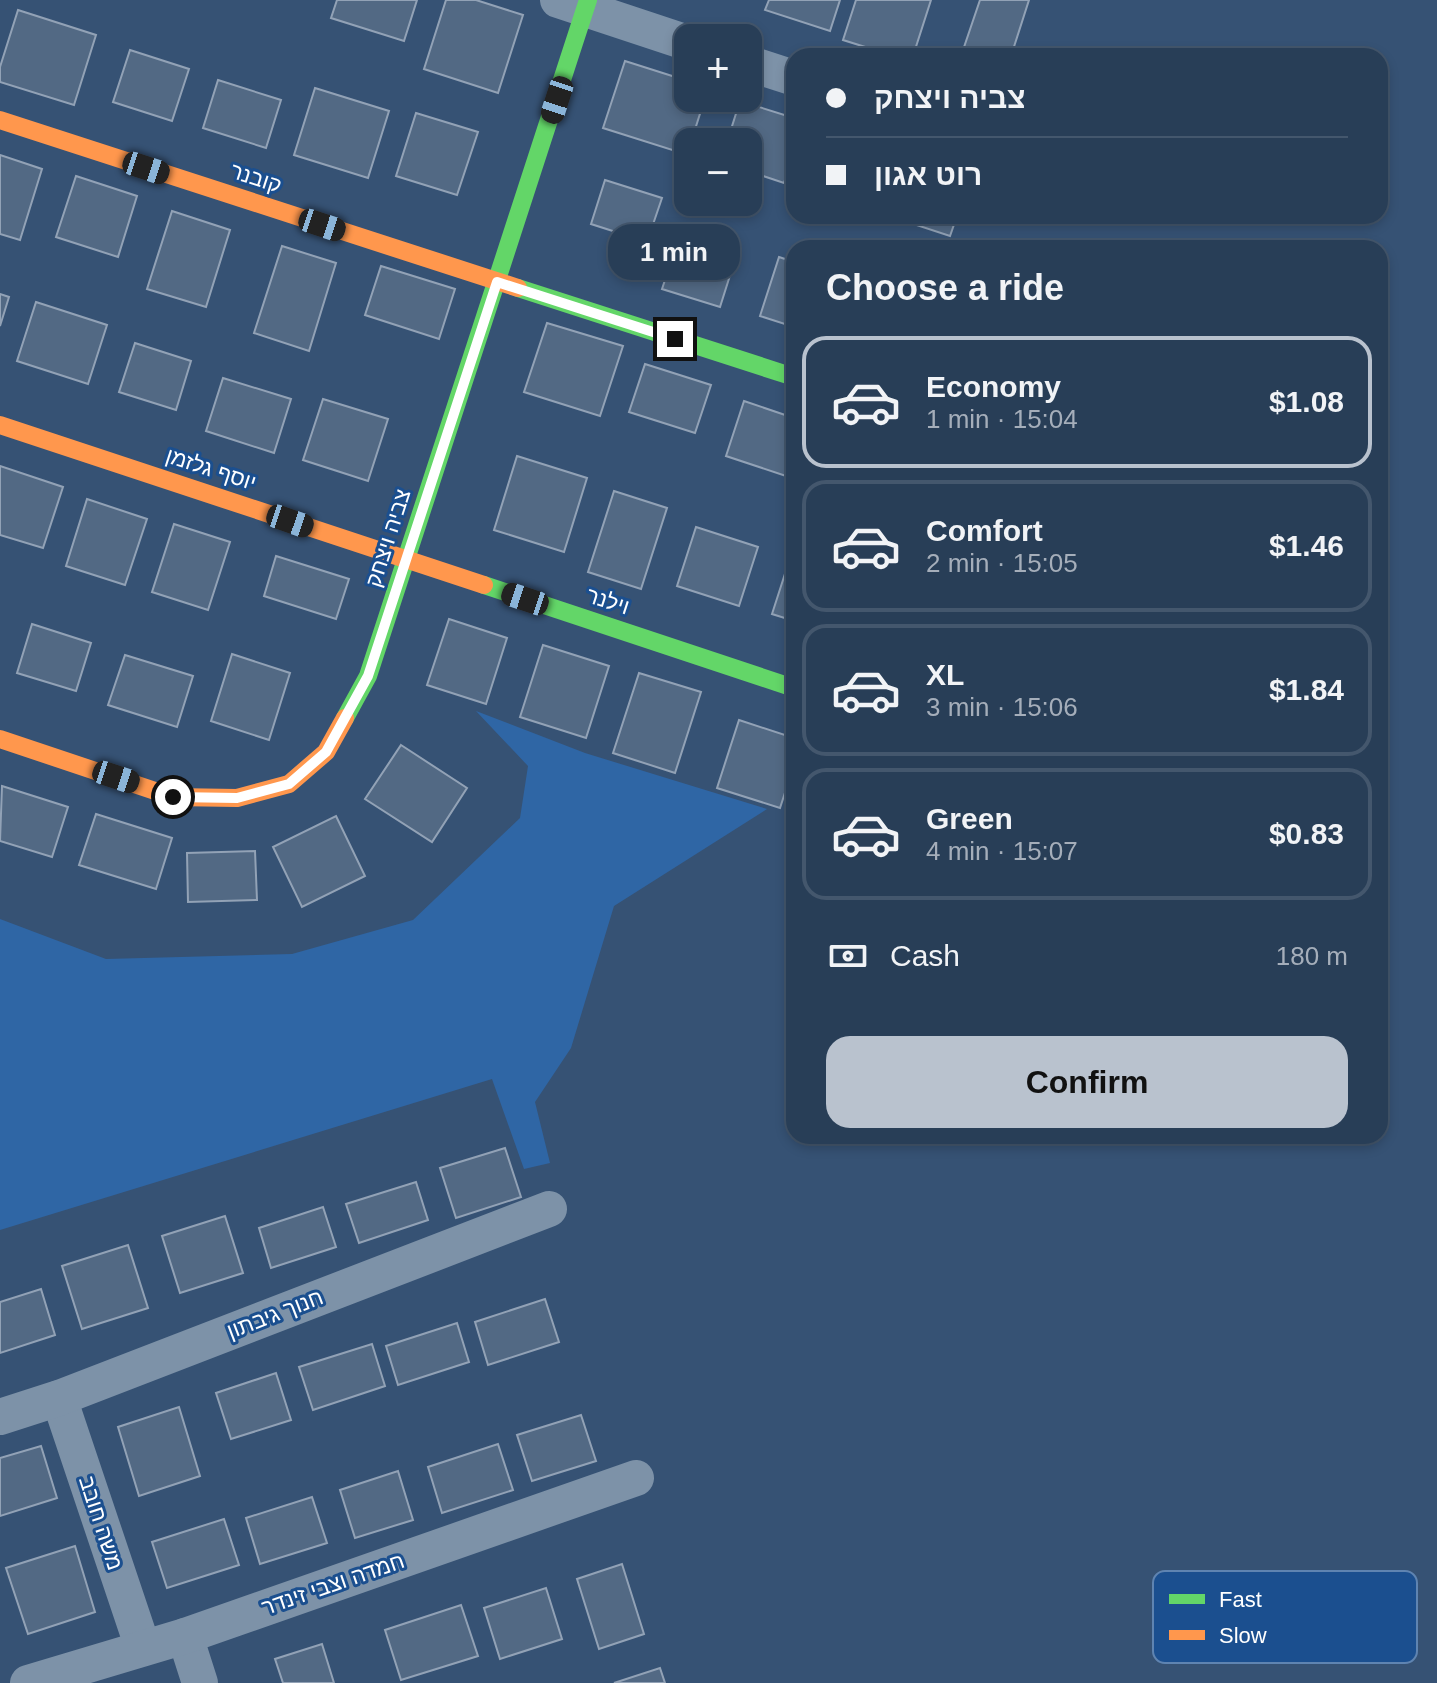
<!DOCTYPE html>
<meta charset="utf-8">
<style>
body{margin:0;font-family:Helvetica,Heebo,sans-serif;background:#344961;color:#f1f3f6;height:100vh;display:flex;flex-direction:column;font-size:30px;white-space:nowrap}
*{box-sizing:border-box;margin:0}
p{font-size:26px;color:#a5aeba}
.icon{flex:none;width:44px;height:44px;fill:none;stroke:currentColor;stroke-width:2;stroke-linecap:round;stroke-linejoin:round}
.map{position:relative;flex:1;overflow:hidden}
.sheet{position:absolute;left:786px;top:240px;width:602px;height:904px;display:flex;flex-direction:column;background:#283e57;border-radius:24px;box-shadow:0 4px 12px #0003,0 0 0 2px #44576d}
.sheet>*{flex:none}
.top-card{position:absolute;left:786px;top:48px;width:602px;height:176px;border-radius:24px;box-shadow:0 4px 12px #0003,0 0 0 2px #44576d;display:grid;align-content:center;height:176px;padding:0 40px;background:#283e57}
.buttons{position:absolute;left:674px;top:24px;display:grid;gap:16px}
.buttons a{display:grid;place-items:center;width:88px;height:88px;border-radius:16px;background:#283e57;box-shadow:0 4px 12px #0003,0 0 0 2px #44576d;font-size:40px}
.end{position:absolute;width:36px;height:36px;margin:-18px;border:10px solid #fff;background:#111;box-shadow:0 0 0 4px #111}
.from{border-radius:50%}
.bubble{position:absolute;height:56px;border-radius:24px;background:#283e57;box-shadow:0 4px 12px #0003,0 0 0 2px #44576d;font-size:26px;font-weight:700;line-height:56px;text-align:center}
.car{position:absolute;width:24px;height:48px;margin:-24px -12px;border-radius:10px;box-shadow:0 0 6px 2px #0007;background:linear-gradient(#222 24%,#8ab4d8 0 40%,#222 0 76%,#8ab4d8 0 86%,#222 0)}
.top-card b{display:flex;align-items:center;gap:28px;height:76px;font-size:30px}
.top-card b+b{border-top:2px solid #44576d}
.top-card i{width:20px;height:20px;background:#f1f3f6}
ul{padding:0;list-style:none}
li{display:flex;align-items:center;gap:24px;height:132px;margin:0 16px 12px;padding:0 24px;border:4px solid #44576d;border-radius:24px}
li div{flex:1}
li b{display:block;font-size:30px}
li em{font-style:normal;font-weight:700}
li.selected{border-color:#b9c2ce}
li>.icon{width:72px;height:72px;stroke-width:1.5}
h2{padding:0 40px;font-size:36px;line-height:96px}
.pay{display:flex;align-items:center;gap:20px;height:88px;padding:0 40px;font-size:30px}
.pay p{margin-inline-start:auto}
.button{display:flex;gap:16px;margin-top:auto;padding:16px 40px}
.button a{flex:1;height:92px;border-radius:24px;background:#b9c2ce;color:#111;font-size:32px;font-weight:700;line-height:92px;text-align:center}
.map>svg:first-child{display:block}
.green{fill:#2f66a5}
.building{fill:#526984;stroke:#92a2b6;stroke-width:2}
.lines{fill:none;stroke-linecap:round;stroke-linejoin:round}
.street{stroke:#7d92a8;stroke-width:36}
.fast{stroke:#63d668;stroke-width:18}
.slow{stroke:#ff974d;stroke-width:18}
.route{stroke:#fff;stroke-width:10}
.labels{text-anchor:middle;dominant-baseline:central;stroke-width:6;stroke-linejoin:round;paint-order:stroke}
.street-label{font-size:22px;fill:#fff;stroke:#1b4f8f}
.key{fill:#1b4f8f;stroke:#5f84b1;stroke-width:2}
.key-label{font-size:22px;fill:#fff}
</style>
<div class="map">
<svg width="1437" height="1683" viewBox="0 0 1437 1683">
<rect width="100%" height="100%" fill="#365274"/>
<path class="green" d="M 476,711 L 585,753 L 767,809 L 614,906 L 571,1048 L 535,1102 L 550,1163 L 524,1169 L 492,1079 L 0,1230 L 0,919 L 106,959 L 292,954 L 413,920 L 520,818 L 528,766 Z"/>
<g class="building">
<path d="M 337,0 L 417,0 L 404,41 L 331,18 Z"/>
<path d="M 446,0 L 476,0 L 523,15 L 498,93 L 424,69 Z"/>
<path d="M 769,0 L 840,0 L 830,31 L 765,10 Z"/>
<path d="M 856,0 L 931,0 L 913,56 L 894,56 L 843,40 Z"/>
<path d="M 980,0 L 1029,0 L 1011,56 L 961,56 Z"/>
<path d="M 18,10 L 96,35 L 74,105 L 0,82 L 0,67 Z"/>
<path d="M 130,50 L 189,69 L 172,121 L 113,102 Z"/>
<path d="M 625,61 L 688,81 L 688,98 L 705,98 L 691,142 L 688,142 L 688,155 L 603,128 Z"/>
<path d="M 218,80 L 281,100 L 266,148 L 203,128 Z"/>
<path d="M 315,88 L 389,111 L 368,178 L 294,155 Z"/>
<path d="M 740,101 L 794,118 L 794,150 L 784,183 L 748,171 L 748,142 L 727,142 Z"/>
<path d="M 416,113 L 478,132 L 457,195 L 396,176 Z"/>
<path d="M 0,155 L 42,169 L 20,240 L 0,234 Z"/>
<path d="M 76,176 L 137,196 L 118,257 L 56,237 Z"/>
<path d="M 605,180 L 662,198 L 647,242 L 591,224 Z"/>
<path d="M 172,211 L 230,230 L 206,307 L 147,289 Z"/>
<path d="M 896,216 L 957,216 L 950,236 L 895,218 Z"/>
<path d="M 682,229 L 739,247 L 720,307 L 662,289 Z"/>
<path d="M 282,246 L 336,263 L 309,351 L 254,333 Z"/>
<path d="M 779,257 L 794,262 L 794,327 L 760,316 Z"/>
<path d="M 381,266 L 455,289 L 439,339 L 365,315 Z"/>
<path d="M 0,294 L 9,297 L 0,326 Z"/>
<path d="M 36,302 L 107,325 L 88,384 L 17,361 Z"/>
<path d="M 547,323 L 623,346 L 600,416 L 524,392 Z"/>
<path d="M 135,343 L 191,361 L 176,410 L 119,392 Z"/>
<path d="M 645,364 L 711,385 L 695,433 L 629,412 Z"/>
<path d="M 223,378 L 291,399 L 274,453 L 206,431 Z"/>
<path d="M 323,399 L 388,419 L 368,481 L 303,460 Z"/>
<path d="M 744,401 L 794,418 L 794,453 L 786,476 L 726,456 Z"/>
<path d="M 517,456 L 587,478 L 564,552 L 494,530 Z"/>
<path d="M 0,466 L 63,487 L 43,548 L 0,535 Z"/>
<path d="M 614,491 L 667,508 L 641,589 L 588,572 Z"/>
<path d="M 87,499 L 147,519 L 125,585 L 66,566 Z"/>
<path d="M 174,524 L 230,542 L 208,610 L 152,592 Z"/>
<path d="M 696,527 L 758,547 L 739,606 L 677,586 Z"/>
<path d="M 792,552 L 794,552 L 794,621 L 772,614 Z"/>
<path d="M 276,556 L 349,579 L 336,619 L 264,596 Z"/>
<path d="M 449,619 L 507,638 L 486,704 L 427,685 Z"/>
<path d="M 32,624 L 91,643 L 76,691 L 17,673 Z"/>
<path d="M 543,645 L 609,666 L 586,738 L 520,717 Z"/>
<path d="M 232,654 L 290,673 L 269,740 L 211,721 Z"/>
<path d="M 125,655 L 193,676 L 177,727 L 108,705 Z"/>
<path d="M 639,673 L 701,692 L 675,773 L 613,753 Z"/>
<path d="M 739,720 L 794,738 L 794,765 L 780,808 L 717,788 Z"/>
<path d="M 401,745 L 467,788 L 432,842 L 365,799 Z"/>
<path d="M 2,786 L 68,807 L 52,857 L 0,841 Z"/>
<path d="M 96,814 L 172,838 L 156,889 L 79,865 Z"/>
<path d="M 336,816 L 365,876 L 302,907 L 273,847 Z"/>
<path d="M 255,851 L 257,900 L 188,902 L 187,853 Z"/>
<path d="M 505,1148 L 521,1197 L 456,1218 L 440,1168 Z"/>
<path d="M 416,1182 L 428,1220 L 359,1243 L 346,1204 Z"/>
<path d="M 323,1207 L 336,1247 L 271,1268 L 259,1228 Z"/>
<path d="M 225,1216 L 243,1273 L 180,1293 L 162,1236 Z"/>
<path d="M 128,1245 L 148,1308 L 82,1329 L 62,1266 Z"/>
<path d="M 41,1289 L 55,1335 L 0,1353 L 0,1302 Z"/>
<path d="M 545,1299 L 559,1342 L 488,1365 L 475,1322 Z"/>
<path d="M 457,1323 L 469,1362 L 398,1385 L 386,1346 Z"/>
<path d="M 372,1344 L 385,1386 L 313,1410 L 299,1367 Z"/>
<path d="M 276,1373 L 291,1420 L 231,1439 L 216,1393 Z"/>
<path d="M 179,1407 L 200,1476 L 139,1496 L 118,1427 Z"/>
<path d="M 581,1415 L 596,1461 L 532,1481 L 517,1435 Z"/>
<path d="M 498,1444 L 513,1490 L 442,1513 L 428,1467 Z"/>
<path d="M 41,1446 L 57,1498 L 0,1516 L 0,1458 Z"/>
<path d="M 398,1471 L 413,1520 L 355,1538 L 340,1490 Z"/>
<path d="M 312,1497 L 327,1543 L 260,1564 L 246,1518 Z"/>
<path d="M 224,1519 L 239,1565 L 167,1588 L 152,1542 Z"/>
<path d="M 75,1546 L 95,1612 L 28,1634 L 6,1568 Z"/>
<path d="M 622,1564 L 644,1634 L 599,1649 L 577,1579 Z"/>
<path d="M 546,1588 L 562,1639 L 500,1659 L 484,1608 Z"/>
<path d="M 461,1605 L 478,1656 L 401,1680 L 385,1630 Z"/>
<path d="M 322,1644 L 334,1683 L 283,1683 L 275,1659 Z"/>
<path d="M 660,1668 L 665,1683 L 614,1683 Z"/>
</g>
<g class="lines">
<g class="street">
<path d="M 558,0 L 688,43"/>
<path d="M 748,63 L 794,78"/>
<path d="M 59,1398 L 143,1648"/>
<path d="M 0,1417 L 59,1398 L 549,1209"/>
<path d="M 185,1636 L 200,1683"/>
<path d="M 28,1683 L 185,1636 L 636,1478"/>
</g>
<g class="fast">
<path d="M 518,288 L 794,377"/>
<path d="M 484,585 L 794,688"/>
<path d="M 345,718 L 368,676 L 588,0"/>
</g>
<g class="slow">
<path d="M 0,120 L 518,288"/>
<path d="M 0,425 L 484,585"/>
<path d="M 0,739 L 173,797 L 237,798 L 289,784 L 326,752 L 345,718"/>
</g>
</g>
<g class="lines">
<path class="route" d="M 173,797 L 237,798 L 289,784 L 326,752 L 368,676 L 497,282 L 675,339"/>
</g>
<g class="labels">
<g class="street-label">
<text transform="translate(256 178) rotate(18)">קובנר</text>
<text transform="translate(211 469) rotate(18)">יוסף גלזמן</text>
<text transform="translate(388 538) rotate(-72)">צביה ויצחק</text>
<text transform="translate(608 601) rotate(18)">וילנר</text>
<text transform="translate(275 1314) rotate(-21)">חנוך גיבתון</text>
<text transform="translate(101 1523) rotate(72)">משה חובב</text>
<text transform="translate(333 1584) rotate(-19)">חמדה וצבי זינדר</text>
</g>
</g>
<rect x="1153" y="1571" width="264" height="92" rx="12" class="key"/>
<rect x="1169" y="1594" width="36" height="10" fill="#63d668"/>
<rect x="1169" y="1630" width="36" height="10" fill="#ff974d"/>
<g class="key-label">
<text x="1219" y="1607">Fast</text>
<text x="1219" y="1643">Slow</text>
</g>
</svg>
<div class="buttons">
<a>+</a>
<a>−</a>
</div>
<i class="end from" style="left:173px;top:797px"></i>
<i class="end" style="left:675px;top:339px"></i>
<div class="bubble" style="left:608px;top:224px;width:132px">1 min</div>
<i class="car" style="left:557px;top:100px;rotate:198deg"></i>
<i class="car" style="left:146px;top:168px;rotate:108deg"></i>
<i class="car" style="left:322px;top:225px;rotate:108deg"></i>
<i class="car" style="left:290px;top:521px;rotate:109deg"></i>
<i class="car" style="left:525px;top:599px;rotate:288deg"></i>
<i class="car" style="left:116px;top:777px;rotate:108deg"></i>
<div class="top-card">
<b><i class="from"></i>צביה ויצחק</b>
<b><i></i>רוט אגון</b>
</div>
<section class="sheet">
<h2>Choose a ride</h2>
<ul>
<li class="selected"><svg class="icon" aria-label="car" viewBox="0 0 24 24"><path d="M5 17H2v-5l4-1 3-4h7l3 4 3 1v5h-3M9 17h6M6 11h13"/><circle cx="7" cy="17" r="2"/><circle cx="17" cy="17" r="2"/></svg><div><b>Economy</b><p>1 min · 15:04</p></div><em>$1.08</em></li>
<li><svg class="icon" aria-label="car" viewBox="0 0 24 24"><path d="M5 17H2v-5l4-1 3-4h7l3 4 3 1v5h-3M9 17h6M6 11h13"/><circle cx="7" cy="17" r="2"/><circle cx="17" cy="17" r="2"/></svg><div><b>Comfort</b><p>2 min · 15:05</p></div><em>$1.46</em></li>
<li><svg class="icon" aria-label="car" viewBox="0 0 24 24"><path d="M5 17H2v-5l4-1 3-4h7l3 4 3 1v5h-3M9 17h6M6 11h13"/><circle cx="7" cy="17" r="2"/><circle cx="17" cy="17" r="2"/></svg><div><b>XL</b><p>3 min · 15:06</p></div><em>$1.84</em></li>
<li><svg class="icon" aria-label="car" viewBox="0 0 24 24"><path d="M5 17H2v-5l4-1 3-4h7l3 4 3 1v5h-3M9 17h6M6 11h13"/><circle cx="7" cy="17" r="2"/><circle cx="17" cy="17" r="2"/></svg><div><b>Green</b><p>4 min · 15:07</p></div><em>$0.83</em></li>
</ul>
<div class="pay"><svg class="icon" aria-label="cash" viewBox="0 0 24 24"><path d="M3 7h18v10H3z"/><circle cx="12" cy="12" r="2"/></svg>Cash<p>180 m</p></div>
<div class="button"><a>Confirm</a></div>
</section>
</div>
